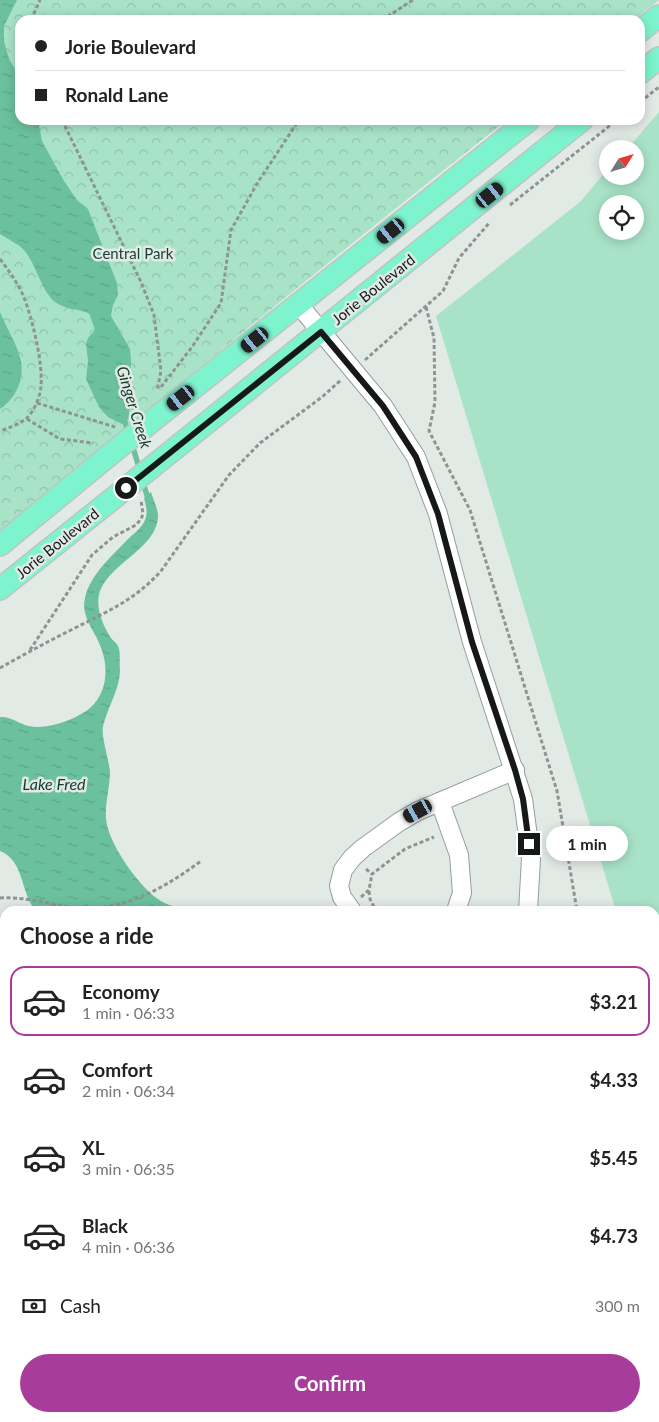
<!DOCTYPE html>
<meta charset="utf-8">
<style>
body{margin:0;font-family:Lato,sans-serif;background:#f2f2f2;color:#222;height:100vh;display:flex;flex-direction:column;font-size:19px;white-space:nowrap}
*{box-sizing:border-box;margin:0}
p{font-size:16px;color:#767676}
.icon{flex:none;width:28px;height:28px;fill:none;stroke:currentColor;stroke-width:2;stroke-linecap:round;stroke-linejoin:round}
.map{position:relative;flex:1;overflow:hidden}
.details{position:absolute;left:0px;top:906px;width:660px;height:516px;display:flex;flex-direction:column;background:#fff;border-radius:15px 15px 0 0;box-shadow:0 2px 12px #0003}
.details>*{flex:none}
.top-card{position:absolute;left:15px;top:15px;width:630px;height:110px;border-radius:15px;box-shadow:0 2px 12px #0003;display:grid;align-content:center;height:110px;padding:0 20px;background:#fff}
.needle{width:32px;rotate:53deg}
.controls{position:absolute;left:599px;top:140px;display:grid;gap:10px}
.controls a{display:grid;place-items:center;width:45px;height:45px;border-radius:50%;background:#fff;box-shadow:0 2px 12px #0003;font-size:25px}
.end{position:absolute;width:22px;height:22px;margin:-11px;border:6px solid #161918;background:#fff;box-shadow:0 0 0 2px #fff}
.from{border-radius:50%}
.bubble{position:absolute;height:35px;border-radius:18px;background:#fff;box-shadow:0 2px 12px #0003;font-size:16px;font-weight:700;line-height:35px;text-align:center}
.car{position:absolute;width:15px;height:30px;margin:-15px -8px;border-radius:6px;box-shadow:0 0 4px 1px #0007;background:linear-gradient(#222 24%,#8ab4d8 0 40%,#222 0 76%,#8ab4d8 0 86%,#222 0)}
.top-card b{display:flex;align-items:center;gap:18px;height:48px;font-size:19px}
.top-card b+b{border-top:1px solid #e0e0e0}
.top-card i{width:12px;height:12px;background:#222}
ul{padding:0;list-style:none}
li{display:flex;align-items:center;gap:15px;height:70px;margin:0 10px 8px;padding:0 10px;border:2px solid transparent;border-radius:15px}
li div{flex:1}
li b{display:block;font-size:19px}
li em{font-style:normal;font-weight:700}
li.on{border-color:#a83c9b}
li>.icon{width:45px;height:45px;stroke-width:1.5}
h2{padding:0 20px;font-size:22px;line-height:60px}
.pay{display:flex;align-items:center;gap:12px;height:55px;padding:0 20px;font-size:19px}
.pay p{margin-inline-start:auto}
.action{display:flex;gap:10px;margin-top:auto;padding:10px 20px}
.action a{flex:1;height:58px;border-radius:30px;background:#a83c9b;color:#fff;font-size:20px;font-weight:700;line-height:58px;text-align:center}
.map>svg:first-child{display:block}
.grass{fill:#a8e3c8;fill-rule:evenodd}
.forest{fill:url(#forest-crowns)}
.water{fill:url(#water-ripples)}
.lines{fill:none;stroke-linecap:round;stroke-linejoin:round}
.stream{stroke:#6bc19d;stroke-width:5.5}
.minor-casing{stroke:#969e9a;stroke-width:20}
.major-casing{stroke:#c2c3c3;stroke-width:24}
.path{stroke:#8e9492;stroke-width:3;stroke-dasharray:4 2.5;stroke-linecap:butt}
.minor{stroke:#fff;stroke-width:18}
.major{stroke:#7df4ce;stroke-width:21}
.major-bridge-casing{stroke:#c2c3c3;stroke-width:24;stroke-linecap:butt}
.major-bridge{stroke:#7df4ce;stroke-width:21}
.route{stroke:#161918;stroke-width:6}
.labels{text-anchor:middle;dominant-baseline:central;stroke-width:5;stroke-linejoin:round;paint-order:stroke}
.park-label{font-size:15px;fill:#183f2f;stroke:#e2eae6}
.street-label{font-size:15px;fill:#161918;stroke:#e2eae6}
.water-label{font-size:16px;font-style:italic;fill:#133a2b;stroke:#e2eae6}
</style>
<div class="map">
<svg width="659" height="1422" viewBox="0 0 659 1422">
<defs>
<pattern id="forest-crowns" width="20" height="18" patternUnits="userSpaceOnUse" patternTransform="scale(1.25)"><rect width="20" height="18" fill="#a8e3c8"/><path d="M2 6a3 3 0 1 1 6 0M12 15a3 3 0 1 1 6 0" fill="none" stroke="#90c2ab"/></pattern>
<pattern id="water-ripples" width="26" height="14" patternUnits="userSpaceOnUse" patternTransform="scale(1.25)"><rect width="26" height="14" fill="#6bc19d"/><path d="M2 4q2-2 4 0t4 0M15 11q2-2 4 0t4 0" fill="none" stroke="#5ca586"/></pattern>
</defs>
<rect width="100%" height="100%" fill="#e2eae6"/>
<path class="grass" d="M 659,112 L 659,1054 L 655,1041 L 655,911 L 616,911 L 436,316 L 580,202 L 607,170 L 608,176 L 635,176 L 635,149 L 627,149 ZM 608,204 L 635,204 L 635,231 L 608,231 Z"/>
<path class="forest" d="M 0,0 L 659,0 L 634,20 L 20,20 L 20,120 L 507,120 C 336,254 169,394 0,530 Z"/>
<g class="water">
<path d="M 0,0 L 17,0 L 4,26 L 4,41 L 9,59 L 20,78 L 20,120 L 38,120 L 42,141 L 64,181 L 77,200 L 88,209 L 117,283 L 118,295 L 113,305 L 111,316 L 130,349 L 131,360 L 129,418 L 122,424 L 108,417 L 99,407 L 86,379 L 88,361 L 86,344 L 88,338 L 96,329 L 98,323 C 90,306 69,313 55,302 C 40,289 36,263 23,249 C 17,243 7,239 0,234 Z"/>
<path d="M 0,312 C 5,325 13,337 18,351 C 27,373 19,396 0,409 Z"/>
<path d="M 151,492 C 153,499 157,507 158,514 C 159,549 107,563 99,595 C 96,609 103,626 111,638 C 113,641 117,643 118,646 C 121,652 119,662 120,669 C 120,690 107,708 103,727 C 101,736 109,760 110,772 C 110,787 105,802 106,818 C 107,842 140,889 161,901 C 170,907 184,908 194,911 L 36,911 C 20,893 25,861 0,851 L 0,717 C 11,716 19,724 29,726 C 47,730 75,720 90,708 C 107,693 109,668 101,648 C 96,632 80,617 85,598 C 90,575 111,557 127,540 C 133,534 141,529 145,520 C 148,513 146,505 144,498 Z"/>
<path d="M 0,929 L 5,934 L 5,1123 L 0,1117 Z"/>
<path d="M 179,1418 L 216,1418 L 214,1422 L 179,1422 Z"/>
</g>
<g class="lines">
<g class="stream">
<path d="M 91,310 L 99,334"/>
<path d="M 123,415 L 129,435"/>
<path d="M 132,444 L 140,471"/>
<path d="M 142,479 L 149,502"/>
</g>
<g class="minor-casing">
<g id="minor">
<path d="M 299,305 L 383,406 L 416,457 L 438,514 L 472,642 L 523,799 L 531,859 L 528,911"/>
<path d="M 440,802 L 459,855 L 462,893 L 456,911"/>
<path d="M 352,911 L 342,897 L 339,886 L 343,870 L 352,858 L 363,848 L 399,822 L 418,811 L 515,770"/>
<path d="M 285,1418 L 287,1422"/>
<path d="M 530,1418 L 534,1422"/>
<path d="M 102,1422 L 108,1418"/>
<path d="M 627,1422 L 631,1418"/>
</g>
</g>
<g class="major-casing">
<g id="major">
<path d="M 640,31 L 659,16"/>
<path d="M 640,73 L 659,58"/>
<path d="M 137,433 L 529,120"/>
<path d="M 152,467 L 582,120"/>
<path d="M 0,545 L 107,457"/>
<path d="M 0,589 L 126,488"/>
</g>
</g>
<g class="path">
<path d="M 31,20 L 40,0"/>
<path d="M 382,20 L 413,0"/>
<path d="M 640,102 L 659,87"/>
<path d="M 62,120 L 141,282 L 154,315 L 161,371 L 157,391"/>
<path d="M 510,205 L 617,120"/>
<path d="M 0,259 C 9,271 17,282 23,295 C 32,317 43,362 41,386 C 40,397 35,409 28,417 C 21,424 8,428 0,431"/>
<path d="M 426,307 L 434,338 L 435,402 L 429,431 L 470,510 L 557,791 L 577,911"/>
<path d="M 365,360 L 443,291 L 459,258 L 490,222"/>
<path d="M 161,387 L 192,347 L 221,303 L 231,230 L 258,182 L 299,120"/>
<path d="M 37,403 L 115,427"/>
<path d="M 27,419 L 60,439 L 93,443"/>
<path d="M 30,650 L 92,555 L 113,537 L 136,525 L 141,519 L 143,514 L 141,500"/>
<path d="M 0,668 C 23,655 47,642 71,630 C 106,612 134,601 161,571 L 229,475 L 260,443 L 322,397 L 341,380"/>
<path d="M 366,869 L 372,874 L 405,849 L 434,837"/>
<path d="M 369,891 L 370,899 L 376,911"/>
<path d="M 361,897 L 369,890 L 372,874"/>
<path d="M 0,898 C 29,896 55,907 83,908 C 128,909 166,887 201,861"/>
<path d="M 655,1135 L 659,1147"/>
</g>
<use href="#minor" class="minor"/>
<use href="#major" class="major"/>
<g class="major-bridge-casing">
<g id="major-bridge">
<path d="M 107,457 L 137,433"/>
<path d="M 126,488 L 152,467"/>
</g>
</g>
<use href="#major-bridge" class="major-bridge"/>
</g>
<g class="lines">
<path class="route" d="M 126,488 L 321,332 L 383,406 L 416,457 L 438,514 L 472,642 L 515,770 L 523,799 L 529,844"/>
</g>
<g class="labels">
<g class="park-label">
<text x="133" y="253">Central Park</text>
</g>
<g class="street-label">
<text transform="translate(373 289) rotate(-39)">Jorie Boulevard</text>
<text transform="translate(57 543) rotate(-39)">Jorie Boulevard</text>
</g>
<g class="water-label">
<text transform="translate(135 407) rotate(73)">Ginger Creek</text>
<text x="54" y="783">Lake Fred</text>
</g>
</g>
</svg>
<div class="controls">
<a><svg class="needle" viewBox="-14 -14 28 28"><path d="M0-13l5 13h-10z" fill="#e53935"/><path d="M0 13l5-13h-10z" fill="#767676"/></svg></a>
<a><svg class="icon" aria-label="locate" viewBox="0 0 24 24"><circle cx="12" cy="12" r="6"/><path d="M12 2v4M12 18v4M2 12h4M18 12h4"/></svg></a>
</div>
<i class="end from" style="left:126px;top:488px"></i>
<i class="end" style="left:529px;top:844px"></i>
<div class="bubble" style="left:546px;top:826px;width:82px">1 min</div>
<i class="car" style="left:490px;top:195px;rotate:51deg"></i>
<i class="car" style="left:391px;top:231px;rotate:231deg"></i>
<i class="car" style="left:255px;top:340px;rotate:231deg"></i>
<i class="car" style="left:181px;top:398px;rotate:232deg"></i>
<i class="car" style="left:418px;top:811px;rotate:241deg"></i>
<div class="top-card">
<b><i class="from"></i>Jorie Boulevard</b>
<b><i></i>Ronald Lane</b>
</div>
<section class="details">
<h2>Choose a ride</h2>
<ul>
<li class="on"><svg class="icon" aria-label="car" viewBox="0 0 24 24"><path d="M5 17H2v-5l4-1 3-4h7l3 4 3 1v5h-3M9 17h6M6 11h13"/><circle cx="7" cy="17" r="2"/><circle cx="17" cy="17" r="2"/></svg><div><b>Economy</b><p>1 min · 06:33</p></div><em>$3.21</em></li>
<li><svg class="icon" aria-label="car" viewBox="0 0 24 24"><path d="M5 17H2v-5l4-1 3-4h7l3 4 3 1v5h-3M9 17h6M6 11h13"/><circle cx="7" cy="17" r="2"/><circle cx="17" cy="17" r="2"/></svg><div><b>Comfort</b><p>2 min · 06:34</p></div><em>$4.33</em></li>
<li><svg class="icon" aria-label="car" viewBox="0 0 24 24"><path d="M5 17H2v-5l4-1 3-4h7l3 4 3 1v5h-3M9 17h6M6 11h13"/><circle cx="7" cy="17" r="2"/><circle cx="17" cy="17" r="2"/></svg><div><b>XL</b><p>3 min · 06:35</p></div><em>$5.45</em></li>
<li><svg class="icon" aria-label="car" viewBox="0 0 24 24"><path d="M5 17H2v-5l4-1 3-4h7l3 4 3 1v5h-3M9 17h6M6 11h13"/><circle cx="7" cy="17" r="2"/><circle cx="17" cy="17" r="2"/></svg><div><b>Black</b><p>4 min · 06:36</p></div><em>$4.73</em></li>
</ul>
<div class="pay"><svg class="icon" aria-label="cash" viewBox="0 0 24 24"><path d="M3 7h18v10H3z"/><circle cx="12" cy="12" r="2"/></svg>Cash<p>300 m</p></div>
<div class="action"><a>Confirm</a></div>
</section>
</div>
